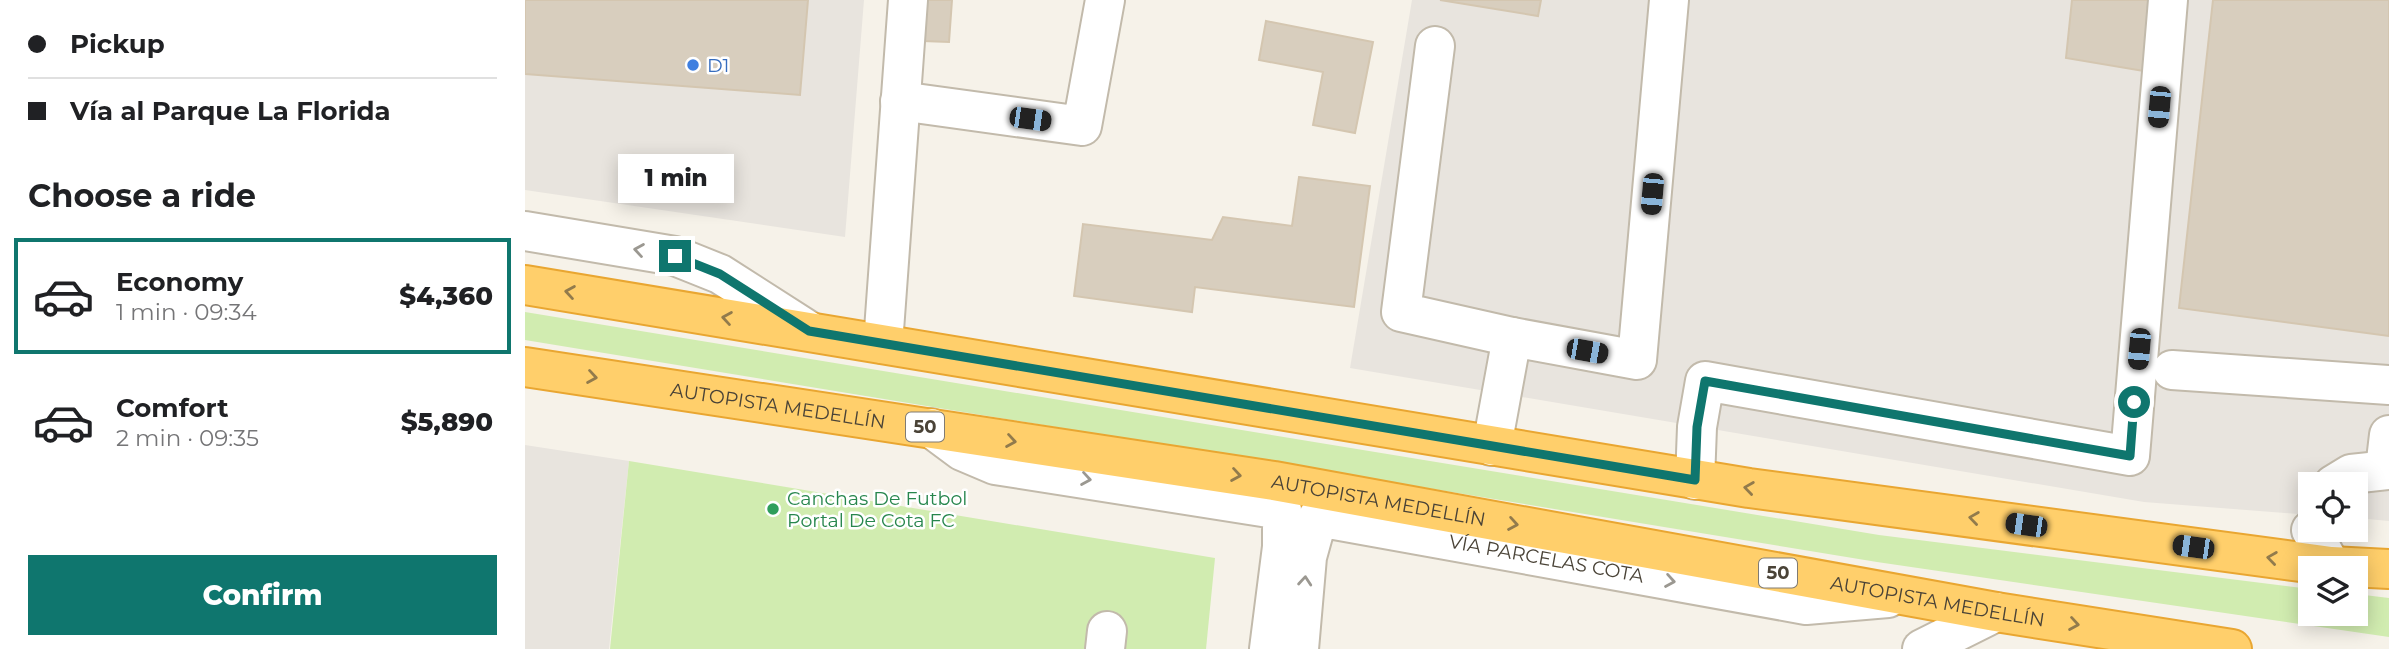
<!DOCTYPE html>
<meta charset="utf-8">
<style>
body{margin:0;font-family:Montserrat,sans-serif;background:#f6f6f6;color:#202124;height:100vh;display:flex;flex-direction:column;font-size:26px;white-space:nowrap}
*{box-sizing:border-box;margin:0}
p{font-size:23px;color:#757577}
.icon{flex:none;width:38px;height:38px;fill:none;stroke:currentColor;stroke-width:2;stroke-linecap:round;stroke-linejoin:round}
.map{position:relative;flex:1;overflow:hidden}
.drawer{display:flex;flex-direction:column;background:#fff;width:525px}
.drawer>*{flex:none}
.guide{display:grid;align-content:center;height:154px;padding:0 28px;background:#fff}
.controls{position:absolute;left:1773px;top:472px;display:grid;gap:14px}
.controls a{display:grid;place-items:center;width:70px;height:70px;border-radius:0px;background:#fff;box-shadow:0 4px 18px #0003;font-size:35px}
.end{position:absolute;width:32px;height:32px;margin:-16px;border:9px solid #0f766e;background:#fff;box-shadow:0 0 0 4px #fff}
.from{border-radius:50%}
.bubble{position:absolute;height:49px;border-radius:0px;background:#fff;box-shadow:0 4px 18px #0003;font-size:23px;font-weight:800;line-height:49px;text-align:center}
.car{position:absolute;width:21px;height:42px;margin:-21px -10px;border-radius:9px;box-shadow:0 0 5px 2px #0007;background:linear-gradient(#222 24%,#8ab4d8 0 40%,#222 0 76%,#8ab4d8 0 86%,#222 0)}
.guide b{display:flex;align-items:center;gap:24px;height:66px;font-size:26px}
.guide b+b{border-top:2px solid #e0e0e0}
.guide i{width:18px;height:18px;background:#202124}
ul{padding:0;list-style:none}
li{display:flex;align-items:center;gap:21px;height:116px;margin:0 14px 10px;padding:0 14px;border:4px solid transparent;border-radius:0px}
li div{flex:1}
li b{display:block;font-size:26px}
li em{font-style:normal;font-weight:800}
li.on{border-color:#0f766e}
li>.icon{width:63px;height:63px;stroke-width:1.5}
h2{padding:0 28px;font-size:32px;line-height:84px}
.cta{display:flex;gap:14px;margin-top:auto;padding:14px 28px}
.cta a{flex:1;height:80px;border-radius:0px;background:#0f766e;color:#fff;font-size:28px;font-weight:800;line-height:80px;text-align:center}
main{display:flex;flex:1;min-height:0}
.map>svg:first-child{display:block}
.industrial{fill:#e8e4de}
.green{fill:#d1ecb0}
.building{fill:#d8cebe;stroke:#d4c6b0;stroke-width:2}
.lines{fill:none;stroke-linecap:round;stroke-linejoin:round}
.minor-casing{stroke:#c2baab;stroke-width:42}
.highway-casing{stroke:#e9a631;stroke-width:42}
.minor{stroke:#fff;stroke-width:38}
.highway{stroke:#ffcf6b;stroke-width:38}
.oneway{stroke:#9b9891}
.oneway2{stroke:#927b4c}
.route{stroke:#0f766e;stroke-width:9}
.shop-dot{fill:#3f7fe0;stroke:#fff;stroke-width:2.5}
.leisure-dot{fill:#2e9e5b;stroke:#fff;stroke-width:2.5}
.labels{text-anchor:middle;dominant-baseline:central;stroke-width:5;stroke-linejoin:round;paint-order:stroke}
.shield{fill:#fff;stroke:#807b73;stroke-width:2}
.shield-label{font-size:18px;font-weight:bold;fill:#4a4337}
.shop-label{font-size:19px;fill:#366cbe;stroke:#fff;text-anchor:start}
.street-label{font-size:19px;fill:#4a4337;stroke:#fff}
.leisure-label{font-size:19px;fill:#27864d;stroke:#fff;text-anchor:start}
</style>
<main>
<section class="drawer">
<div class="guide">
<b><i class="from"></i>Pickup</b>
<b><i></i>Vía al Parque La Florida</b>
</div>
<h2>Choose a ride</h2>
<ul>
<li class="on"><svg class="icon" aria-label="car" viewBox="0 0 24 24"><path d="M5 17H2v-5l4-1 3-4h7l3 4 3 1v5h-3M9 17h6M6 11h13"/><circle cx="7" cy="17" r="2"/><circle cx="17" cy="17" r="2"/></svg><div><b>Economy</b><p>1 min · 09:34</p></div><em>$4,360</em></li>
<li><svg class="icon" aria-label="car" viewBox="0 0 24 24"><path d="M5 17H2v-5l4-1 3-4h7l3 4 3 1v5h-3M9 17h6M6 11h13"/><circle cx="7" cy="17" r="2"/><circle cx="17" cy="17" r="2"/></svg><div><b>Comfort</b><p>2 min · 09:35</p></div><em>$5,890</em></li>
</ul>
<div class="cta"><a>Confirm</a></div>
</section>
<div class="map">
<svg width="1864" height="649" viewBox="0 0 1864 649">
<rect width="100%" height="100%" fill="#f6f2e9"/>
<g class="industrial">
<path d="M 0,0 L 339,0 L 320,237 L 0,190 Z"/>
<path d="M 887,0 L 915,0 L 1013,16 L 1016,0 L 1864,0 L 1864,521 L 1831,518 L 1830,485 L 1785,485 L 1785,515 L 1619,502 L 825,368 Z"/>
<path d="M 0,445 L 104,461 L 84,649 L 0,649 Z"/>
</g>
<g class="green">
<path d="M 0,312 L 1354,535 L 1785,589 L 1785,614 L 1830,614 L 1831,594 L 1864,598 L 1864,637 L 1352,562 L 0,340 Z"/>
<path d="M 104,461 L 690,558 L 681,649 L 85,649 Z"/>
</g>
<g class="building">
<path d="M 0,0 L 283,0 L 275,95 L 0,74 Z"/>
<path d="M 402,0 L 427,0 L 424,42 L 398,41 Z"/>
<path d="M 915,0 L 1016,0 L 1013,16 Z"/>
<path d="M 1547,0 L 1637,0 L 1631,73 L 1541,58 Z"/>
<path d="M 1688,0 L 1864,0 L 1864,336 L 1654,308 Z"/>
<path d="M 741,21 L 848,42 L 830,133 L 788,125 L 798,72 L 734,60 Z"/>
<path d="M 774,177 L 845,186 L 829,307 L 670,287 L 667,312 L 549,296 L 558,224 L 687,240 L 698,217 L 767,226 Z"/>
</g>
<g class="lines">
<g class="minor-casing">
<g id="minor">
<path d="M 910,46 L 876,312 L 987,337"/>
<path d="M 375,101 L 557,126 L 580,0"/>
<path d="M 0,231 L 150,256 L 195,274 L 284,331"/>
<path d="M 358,344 L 383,0"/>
<path d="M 1647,370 L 1864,385"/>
<path d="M 406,428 L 437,451 L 470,465 L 757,510 L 757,547 L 744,649"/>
<path d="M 967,446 L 987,337 L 1112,360 L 1144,0"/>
<path d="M 1860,469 L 1864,435"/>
<path d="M 1170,480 L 1172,427 L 1180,381 L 1605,456 L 1643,0"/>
<path d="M 1808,485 L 1826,474 L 1864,470"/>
<path d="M 1786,530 L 1806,566"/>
<path d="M 580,649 L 582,631"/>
<path id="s1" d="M 774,649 L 782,557 L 793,517 L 1281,605 L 1363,598"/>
<path d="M 1397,649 L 1471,612"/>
</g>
</g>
<g class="highway-casing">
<g id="highway">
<path d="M 0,285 L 1224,488 L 1806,566 L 1864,569"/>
<path id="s2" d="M 0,367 L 749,481 L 1471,612 L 1707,649"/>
</g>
</g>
<use href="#minor" class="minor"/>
<use href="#highway" class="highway"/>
</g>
<defs><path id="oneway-chevron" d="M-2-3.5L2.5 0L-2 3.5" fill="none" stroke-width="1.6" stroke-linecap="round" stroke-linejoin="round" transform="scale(1.75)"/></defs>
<g class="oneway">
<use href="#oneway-chevron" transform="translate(114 250) rotate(-171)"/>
<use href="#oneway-chevron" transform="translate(561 479) rotate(9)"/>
<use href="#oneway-chevron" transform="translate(780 581) rotate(-85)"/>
<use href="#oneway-chevron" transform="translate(1145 581) rotate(10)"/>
</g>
<g class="oneway2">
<use href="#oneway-chevron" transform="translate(45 292) rotate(-171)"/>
<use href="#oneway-chevron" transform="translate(202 318) rotate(-171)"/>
<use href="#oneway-chevron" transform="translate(67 377) rotate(9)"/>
<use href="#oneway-chevron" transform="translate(486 441) rotate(9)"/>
<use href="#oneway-chevron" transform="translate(711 475) rotate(9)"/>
<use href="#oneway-chevron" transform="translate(1224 488) rotate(-172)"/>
<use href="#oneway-chevron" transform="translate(1449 518) rotate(-172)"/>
<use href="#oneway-chevron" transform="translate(988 524) rotate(10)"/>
<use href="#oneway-chevron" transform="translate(1747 558) rotate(-172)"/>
<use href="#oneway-chevron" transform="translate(1549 624) rotate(9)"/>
</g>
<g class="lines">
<path class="route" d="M 150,256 L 195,274 L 284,331 L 1170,480 L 1172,427 L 1180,381 L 1605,456 L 1609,402"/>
</g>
<circle class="shop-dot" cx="168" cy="65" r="7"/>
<circle class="leisure-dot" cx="248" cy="509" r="7"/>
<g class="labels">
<g class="shield">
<rect x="381" y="412.5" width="38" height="29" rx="5"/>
<rect x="1234" y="558.5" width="38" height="29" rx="5"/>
</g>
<g class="shield-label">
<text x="400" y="427">50</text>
<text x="1253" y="573">50</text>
</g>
<g class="shop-label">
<text x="182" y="65">D1</text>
</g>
<g class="street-label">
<text stroke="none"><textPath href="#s2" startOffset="256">AUTOPISTA MEDELLÍN</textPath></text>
<text stroke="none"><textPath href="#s2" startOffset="864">AUTOPISTA MEDELLÍN</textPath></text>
<text stroke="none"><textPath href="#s1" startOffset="366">VÍA PARCELAS COTA</textPath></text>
<text stroke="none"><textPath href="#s2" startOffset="1432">AUTOPISTA MEDELLÍN</textPath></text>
</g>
<g class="leisure-label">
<text x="262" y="498">Canchas De Futbol<tspan x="262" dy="22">Portal De Cota FC</tspan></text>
</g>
</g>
</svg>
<div class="controls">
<a><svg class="icon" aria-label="locate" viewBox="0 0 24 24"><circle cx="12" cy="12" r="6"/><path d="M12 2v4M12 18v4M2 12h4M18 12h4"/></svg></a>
<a><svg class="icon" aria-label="layers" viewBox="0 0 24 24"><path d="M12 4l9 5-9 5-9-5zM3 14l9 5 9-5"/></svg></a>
</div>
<i class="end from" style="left:1609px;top:402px"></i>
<i class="end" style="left:150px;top:256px"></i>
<div class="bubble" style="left:93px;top:154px;width:116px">1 min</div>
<i class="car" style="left:1634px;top:107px;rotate:185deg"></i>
<i class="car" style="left:505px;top:119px;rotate:98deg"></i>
<i class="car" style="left:1127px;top:194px;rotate:185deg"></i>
<i class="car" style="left:1614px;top:349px;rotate:185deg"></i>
<i class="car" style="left:1062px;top:351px;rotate:100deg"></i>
<i class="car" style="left:1501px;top:525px;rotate:278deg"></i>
<i class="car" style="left:1668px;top:547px;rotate:278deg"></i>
</div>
</main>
